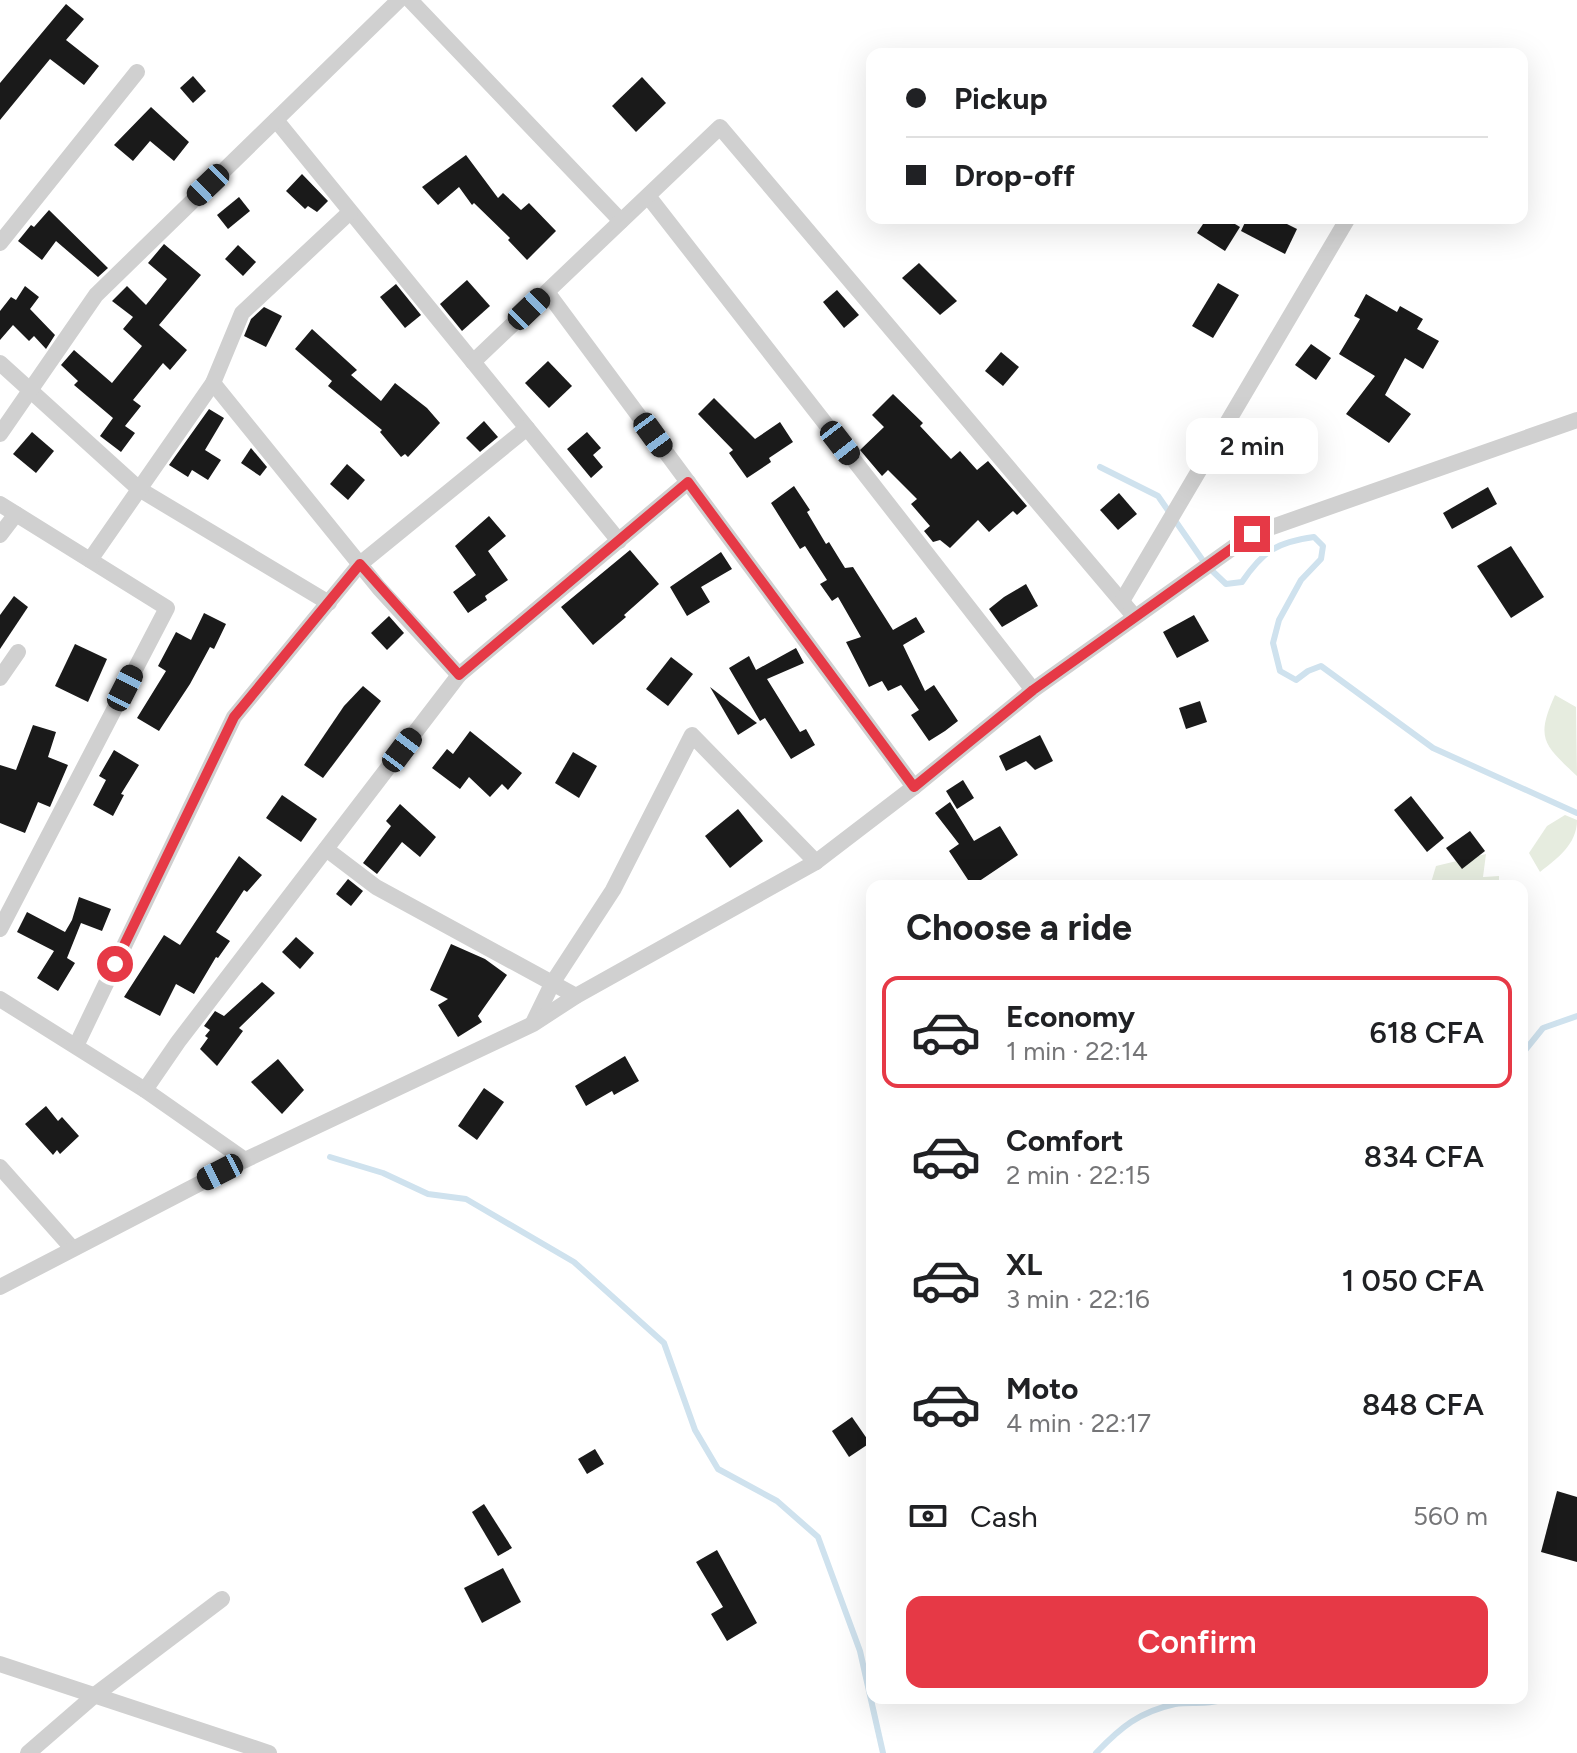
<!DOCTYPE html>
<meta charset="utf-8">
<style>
body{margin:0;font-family:Figtree,sans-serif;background:#f6f6f6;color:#202124;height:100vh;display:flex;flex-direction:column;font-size:30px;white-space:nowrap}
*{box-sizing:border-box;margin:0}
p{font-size:26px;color:#757577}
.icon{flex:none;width:44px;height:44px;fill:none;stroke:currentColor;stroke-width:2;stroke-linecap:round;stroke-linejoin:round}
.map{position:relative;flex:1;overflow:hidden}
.drawer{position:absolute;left:866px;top:880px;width:662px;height:824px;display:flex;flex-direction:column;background:#fff;border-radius:16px;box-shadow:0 8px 32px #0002}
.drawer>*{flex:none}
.banner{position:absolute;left:866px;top:48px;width:662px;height:176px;border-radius:16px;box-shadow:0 8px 32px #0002;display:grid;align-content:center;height:176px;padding:0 40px;background:#fff}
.end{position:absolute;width:36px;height:36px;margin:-18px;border:10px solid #e63946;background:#fff;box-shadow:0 0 0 4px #fff}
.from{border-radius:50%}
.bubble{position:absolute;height:56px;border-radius:16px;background:#fff;box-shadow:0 8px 32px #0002;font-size:26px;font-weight:600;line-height:56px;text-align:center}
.car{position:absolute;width:24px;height:48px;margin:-24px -12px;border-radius:10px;box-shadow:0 0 6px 2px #0007;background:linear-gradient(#222 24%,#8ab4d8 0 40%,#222 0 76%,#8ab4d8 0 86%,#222 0)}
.banner b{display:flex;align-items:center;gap:28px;height:76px;font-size:30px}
.banner b+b{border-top:2px solid #e0e0e0}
.banner i{width:20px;height:20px;background:#202124}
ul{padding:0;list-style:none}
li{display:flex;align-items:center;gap:24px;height:112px;margin:0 16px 12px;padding:0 24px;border:4px solid transparent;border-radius:16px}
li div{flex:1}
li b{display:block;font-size:30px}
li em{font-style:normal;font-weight:600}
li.active{border-color:#e63946}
li>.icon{width:72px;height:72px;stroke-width:1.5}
h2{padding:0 40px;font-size:36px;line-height:96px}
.pay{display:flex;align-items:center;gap:20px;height:88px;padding:0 40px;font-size:30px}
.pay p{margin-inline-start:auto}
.button{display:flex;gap:16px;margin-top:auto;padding:16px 40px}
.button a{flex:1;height:92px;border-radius:16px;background:#e63946;color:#fff;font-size:32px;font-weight:600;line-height:92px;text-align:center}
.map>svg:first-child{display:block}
.green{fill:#e6ecdf}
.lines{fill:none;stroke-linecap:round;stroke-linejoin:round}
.stream{stroke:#cfe2ee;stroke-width:6}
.building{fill:#1a1a1a}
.street{stroke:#d0d0d0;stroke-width:16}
.route{stroke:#e63946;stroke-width:10}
</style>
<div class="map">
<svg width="1577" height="1753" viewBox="0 0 1577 1753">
<rect width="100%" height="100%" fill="#fff"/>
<g class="green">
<path d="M 1555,695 L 1576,707 L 1577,776 C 1544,745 1535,739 1555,695 Z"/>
<path d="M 1565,815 L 1577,820 C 1577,844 1558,858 1540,872 L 1529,853 L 1547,826 Z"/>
<path d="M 1486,854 L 1483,877 L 1499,876 L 1499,886 L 1430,886 L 1436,866 Z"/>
</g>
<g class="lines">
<g class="stream">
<path d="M 1100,467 L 1158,496 L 1206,565 L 1226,584 L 1242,582 C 1263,551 1277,542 1314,537 L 1323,546 L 1321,559 L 1301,580 L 1279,620 L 1273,643 L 1280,671 L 1296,680 L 1308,671 L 1321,666 L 1433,748 L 1577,813"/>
<path d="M 1522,1054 L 1543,1028 L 1577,1016"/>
<path d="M 330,1157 L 383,1173 L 428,1194 L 466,1199 L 574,1262 L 664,1343 L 695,1430 L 718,1469 L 777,1501 L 818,1537 L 860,1651 L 883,1753"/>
<path d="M 1096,1753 C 1121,1727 1139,1712 1175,1704 C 1192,1701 1209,1706 1225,1698"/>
</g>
</g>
<g class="building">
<path d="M 66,4 L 84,19 L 66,40 L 99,66 L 84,85 L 50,59 L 0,120 L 0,83 Z"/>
<path d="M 193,76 L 206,91 L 193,103 L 180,88 Z"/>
<path d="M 642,77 L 666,103 L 636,132 L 612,106 Z"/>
<path d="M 151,107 L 189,142 L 174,161 L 150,141 L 133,161 L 114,145 Z"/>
<path d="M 466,155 L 498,198 L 503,193 L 521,210 L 529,203 L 556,231 L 527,260 L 508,240 L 510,238 L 474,203 L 472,205 L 459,187 L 438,205 L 422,187 Z"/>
<path d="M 302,174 L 328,201 L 317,212 L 308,206 L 305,209 L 286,191 Z"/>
<path d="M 239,197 L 250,211 L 228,229 L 217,215 Z"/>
<path d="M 49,210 L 108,268 L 98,277 L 56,241 L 42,260 L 18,241 L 31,225 L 34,227 Z"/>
<path d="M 1207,218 L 1225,218 L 1240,227 L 1225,251 L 1197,233 Z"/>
<path d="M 1247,218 L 1275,218 L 1297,229 L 1285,254 L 1241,231 Z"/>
<path d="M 164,244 L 201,275 L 159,325 L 187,350 L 170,370 L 163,363 L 133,400 L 141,406 L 125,426 L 135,433 L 121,452 L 100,436 L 113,418 L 74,385 L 78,381 L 61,365 L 74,350 L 112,383 L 142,346 L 123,329 L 133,317 L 112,301 L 127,286 L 146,305 L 167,279 L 148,263 Z"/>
<path d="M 238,245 L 256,262 L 243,276 L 225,259 Z"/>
<path d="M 919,263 L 957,301 L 940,315 L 902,278 Z"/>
<path d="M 467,280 L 490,306 L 462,331 L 440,304 Z"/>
<path d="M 1218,283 L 1239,295 L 1213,338 L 1192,326 Z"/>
<path d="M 396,284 L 421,315 L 405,328 L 380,297 Z"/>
<path d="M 25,286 L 39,297 L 30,309 L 55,335 L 46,349 L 34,336 L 29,341 L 13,325 L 0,340 L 0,311 L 11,297 L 16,300 Z"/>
<path d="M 837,290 L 859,315 L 844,328 L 823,302 Z"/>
<path d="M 1366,294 L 1397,312 L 1400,306 L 1423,319 L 1417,329 L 1439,341 L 1423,369 L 1405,358 L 1385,395 L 1411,414 L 1389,443 L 1346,414 L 1375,376 L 1339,354 L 1360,319 L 1354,316 Z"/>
<path d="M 264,307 L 282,316 L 266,347 L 244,336 L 251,319 Z"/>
<path d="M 312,329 L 357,370 L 351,375 L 381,401 L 395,383 L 427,408 L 440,423 L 408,457 L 405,454 L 401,457 L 380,432 L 382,430 L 328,386 L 332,381 L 295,349 Z"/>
<path d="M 1311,344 L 1331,358 L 1316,380 L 1295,365 Z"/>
<path d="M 1001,352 L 1019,367 L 1003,386 L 985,371 Z"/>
<path d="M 548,361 L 572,386 L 549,408 L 525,383 Z"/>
<path d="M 893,394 L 923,423 L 920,426 L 951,459 L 960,451 L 977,470 L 988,461 L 1027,506 L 1017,515 L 1013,511 L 989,532 L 978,520 L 950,548 L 940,540 L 933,542 L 924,531 L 930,526 L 911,504 L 917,499 L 888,470 L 882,476 L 860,450 L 884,427 L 872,415 Z"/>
<path d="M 714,398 L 755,439 L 780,422 L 793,442 L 769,458 L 771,462 L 747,478 L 729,453 L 733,450 L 698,414 Z"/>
<path d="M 209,409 L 224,418 L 205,450 L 221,460 L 208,480 L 192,470 L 188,477 L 169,465 Z"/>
<path d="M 484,421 L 498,437 L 480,452 L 466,438 Z"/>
<path d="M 32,432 L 54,451 L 36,473 L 13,454 Z"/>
<path d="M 587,432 L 601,448 L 593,455 L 603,467 L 591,478 L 567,449 Z"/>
<path d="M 251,448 L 267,467 L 260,476 L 241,463 Z"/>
<path d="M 347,464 L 365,480 L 348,500 L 330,484 Z"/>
<path d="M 794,486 L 810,510 L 807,512 L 826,544 L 829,542 L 845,568 L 853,567 L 893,630 L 916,617 L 925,632 L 903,645 L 925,691 L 934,685 L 958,721 L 945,731 L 929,741 L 911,715 L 919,710 L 901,685 L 888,691 L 882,681 L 869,687 L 846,642 L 861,637 L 838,597 L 832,601 L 820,584 L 827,580 L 805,546 L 800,549 L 771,503 Z"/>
<path d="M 1488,487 L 1497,504 L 1452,529 L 1443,513 Z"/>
<path d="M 1119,493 L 1137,514 L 1118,530 L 1100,510 Z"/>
<path d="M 489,516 L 506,536 L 488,551 L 508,580 L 485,596 L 487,600 L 468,613 L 453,592 L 476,575 L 455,546 Z"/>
<path d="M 1511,546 L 1544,597 L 1511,618 L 1477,566 Z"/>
<path d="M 630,550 L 659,584 L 624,615 L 626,617 L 593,645 L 561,607 Z"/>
<path d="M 721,552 L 732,569 L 701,587 L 710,602 L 687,616 L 670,587 Z"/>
<path d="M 1026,584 L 1038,606 L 1002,627 L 989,609 L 1004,597 Z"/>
<path d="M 14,596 L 28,607 L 0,649 L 0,615 Z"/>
<path d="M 204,613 L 226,624 L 214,649 L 210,647 L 190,684 L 159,731 L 137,718 L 166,671 L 158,666 L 176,632 L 191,640 Z"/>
<path d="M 1194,615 L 1209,641 L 1177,658 L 1163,632 Z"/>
<path d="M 389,616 L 404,633 L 387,650 L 371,633 Z"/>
<path d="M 75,644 L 107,659 L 88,702 L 55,686 Z"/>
<path d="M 796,648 L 804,663 L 767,679 L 800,732 L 806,729 L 815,745 L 791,759 L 765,718 L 760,721 L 729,668 L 749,656 L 756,670 Z"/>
<path d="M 671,657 L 693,674 L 668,706 L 646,689 Z"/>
<path d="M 363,686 L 381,701 L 323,778 L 304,765 L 344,706 Z"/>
<path d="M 710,687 L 757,723 L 738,735 Z"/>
<path d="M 1200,701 L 1207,722 L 1186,729 L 1179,708 Z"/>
<path d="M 33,725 L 56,732 L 48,757 L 68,765 L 50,807 L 38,802 L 25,833 L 0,823 L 0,765 L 16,770 Z"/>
<path d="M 470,731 L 522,773 L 508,790 L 502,784 L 490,797 L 469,777 L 460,789 L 432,768 L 447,749 L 453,754 Z"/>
<path d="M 1040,735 L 1053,761 L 1035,770 L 1026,761 L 1006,771 L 999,756 Z"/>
<path d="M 114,750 L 139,765 L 121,794 L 124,795 L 113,816 L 93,805 L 106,780 L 99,776 Z"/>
<path d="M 573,752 L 597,766 L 579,798 L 555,783 Z"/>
<path d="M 963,780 L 974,798 L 957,809 L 946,791 Z"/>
<path d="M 282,795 L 317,819 L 301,842 L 266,818 Z"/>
<path d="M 1411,796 L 1444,838 L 1427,852 L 1394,810 Z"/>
<path d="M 950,802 L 974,841 L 1000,826 L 1018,855 L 972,886 L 949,851 L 959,844 L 935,813 Z"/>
<path d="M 400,804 L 436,837 L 420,857 L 402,842 L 377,874 L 363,863 L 391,826 L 386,821 Z"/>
<path d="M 738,809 L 763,841 L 730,868 L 705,836 Z"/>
<path d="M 1470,831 L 1485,851 L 1462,869 L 1446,848 Z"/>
<path d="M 239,856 L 262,875 L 247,892 L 244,890 L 216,932 L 230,941 L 218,958 L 216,957 L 194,994 L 176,984 L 160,1016 L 124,997 L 164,935 L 180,945 Z"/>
<path d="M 348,879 L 363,891 L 351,906 L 336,894 Z"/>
<path d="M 79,897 L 111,909 L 102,931 L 81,923 L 67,958 L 75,963 L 58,991 L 37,978 L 54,951 L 17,932 L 27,912 L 65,932 L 72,920 Z"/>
<path d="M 296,937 L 314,953 L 300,969 L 282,952 Z"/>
<path d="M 451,944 L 485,959 L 507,975 L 478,1016 L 482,1022 L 458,1037 L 438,1005 L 448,999 L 430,990 Z"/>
<path d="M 262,982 L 275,993 L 239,1028 L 243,1031 L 217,1066 L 200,1049 L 208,1038 L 205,1036 L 210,1030 L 204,1026 L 215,1011 L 224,1016 Z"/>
<path d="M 625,1056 L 639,1081 L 614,1095 L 612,1091 L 586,1106 L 575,1086 Z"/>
<path d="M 278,1059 L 304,1090 L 282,1114 L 251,1082 Z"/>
<path d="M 484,1088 L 504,1102 L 477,1140 L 458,1126 Z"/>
<path d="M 46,1106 L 58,1121 L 62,1117 L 79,1136 L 60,1154 L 57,1150 L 53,1155 L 25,1124 Z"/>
<path d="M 852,1417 L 870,1443 L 849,1457 L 832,1431 Z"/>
<path d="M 595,1449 L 604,1464 L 587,1474 L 578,1459 Z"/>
<path d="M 1557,1491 L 1577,1497 L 1577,1562 L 1541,1552 Z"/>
<path d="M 484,1504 L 512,1548 L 498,1556 L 472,1512 Z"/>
<path d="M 717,1550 L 757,1623 L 727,1641 L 711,1614 L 723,1607 L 696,1562 Z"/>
<path d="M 503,1568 L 521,1602 L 482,1623 L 464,1588 Z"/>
</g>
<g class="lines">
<g class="street">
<path d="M 410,0 L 621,221"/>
<path d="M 276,120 L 619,541"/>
<path d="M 648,196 L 1033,690"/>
<path d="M 0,243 L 137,72"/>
<path d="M 547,292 L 914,787"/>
<path d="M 473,362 L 720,127 L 1134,616"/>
<path d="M 0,363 L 139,489 L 329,603"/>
<path d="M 213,383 L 379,588 L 459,675"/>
<path d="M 0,434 L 96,295 L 399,0"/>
<path d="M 0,504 L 167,608 L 0,929"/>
<path d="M 0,535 L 16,514"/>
<path d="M 90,560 L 213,383 L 242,313 L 350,212"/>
<path d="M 1122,601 L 1348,218"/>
<path d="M 0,678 L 18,652"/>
<path d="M 326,849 L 376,887 L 576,996"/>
<path d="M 0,999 L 145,1090 L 245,1160"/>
<path d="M 533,1023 L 553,982 L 613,890 L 692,735 L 816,862"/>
<path d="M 76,1046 L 234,717 L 360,564 L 527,428"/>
<path d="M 145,1090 L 178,1042 L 459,675 L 688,482"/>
<path d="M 0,1167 L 72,1248"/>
<path d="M 0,1287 L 245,1160 L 533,1024 L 576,996 L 816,862 L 914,787 L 1033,690 L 1252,534 L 1577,420"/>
<path d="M 0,1664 L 269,1753"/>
<path d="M 28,1753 L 95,1695 L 222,1599"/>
</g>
</g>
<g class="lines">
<path class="route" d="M 115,964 L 234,717 L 360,564 L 459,675 L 688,482 L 914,787 L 1033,690 L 1252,534"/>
</g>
</svg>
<i class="end from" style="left:115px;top:964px"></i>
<i class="end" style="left:1252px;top:534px"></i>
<div class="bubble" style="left:1186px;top:418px;width:132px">2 min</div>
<i class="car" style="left:208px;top:185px;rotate:226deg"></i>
<i class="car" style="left:529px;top:309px;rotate:46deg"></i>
<i class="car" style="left:653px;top:435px;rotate:144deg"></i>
<i class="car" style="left:840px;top:443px;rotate:142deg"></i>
<i class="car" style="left:125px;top:688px;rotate:27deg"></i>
<i class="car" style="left:402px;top:750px;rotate:37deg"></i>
<i class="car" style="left:220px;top:1172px;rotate:243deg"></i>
<div class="banner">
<b><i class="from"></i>Pickup</b>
<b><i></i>Drop-off</b>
</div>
<section class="drawer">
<h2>Choose a ride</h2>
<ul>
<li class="active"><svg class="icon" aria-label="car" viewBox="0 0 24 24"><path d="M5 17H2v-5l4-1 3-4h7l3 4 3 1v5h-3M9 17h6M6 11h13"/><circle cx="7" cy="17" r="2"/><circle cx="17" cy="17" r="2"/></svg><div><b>Economy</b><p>1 min · 22:14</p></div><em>618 CFA</em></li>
<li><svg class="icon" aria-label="car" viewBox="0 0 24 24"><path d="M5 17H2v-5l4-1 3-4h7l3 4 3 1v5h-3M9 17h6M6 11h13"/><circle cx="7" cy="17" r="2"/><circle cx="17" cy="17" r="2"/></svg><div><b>Comfort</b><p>2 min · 22:15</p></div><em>834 CFA</em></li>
<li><svg class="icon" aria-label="car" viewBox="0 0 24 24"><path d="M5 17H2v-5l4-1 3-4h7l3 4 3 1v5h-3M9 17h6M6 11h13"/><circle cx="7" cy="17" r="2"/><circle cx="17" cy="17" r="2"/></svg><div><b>XL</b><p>3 min · 22:16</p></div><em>1 050 CFA</em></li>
<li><svg class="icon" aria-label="car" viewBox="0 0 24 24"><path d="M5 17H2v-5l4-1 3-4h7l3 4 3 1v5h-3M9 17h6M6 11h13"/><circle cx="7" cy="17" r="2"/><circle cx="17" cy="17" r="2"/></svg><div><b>Moto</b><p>4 min · 22:17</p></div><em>848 CFA</em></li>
</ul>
<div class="pay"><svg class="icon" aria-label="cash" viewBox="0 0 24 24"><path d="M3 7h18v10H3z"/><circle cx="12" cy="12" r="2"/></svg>Cash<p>560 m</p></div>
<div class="button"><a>Confirm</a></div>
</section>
</div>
